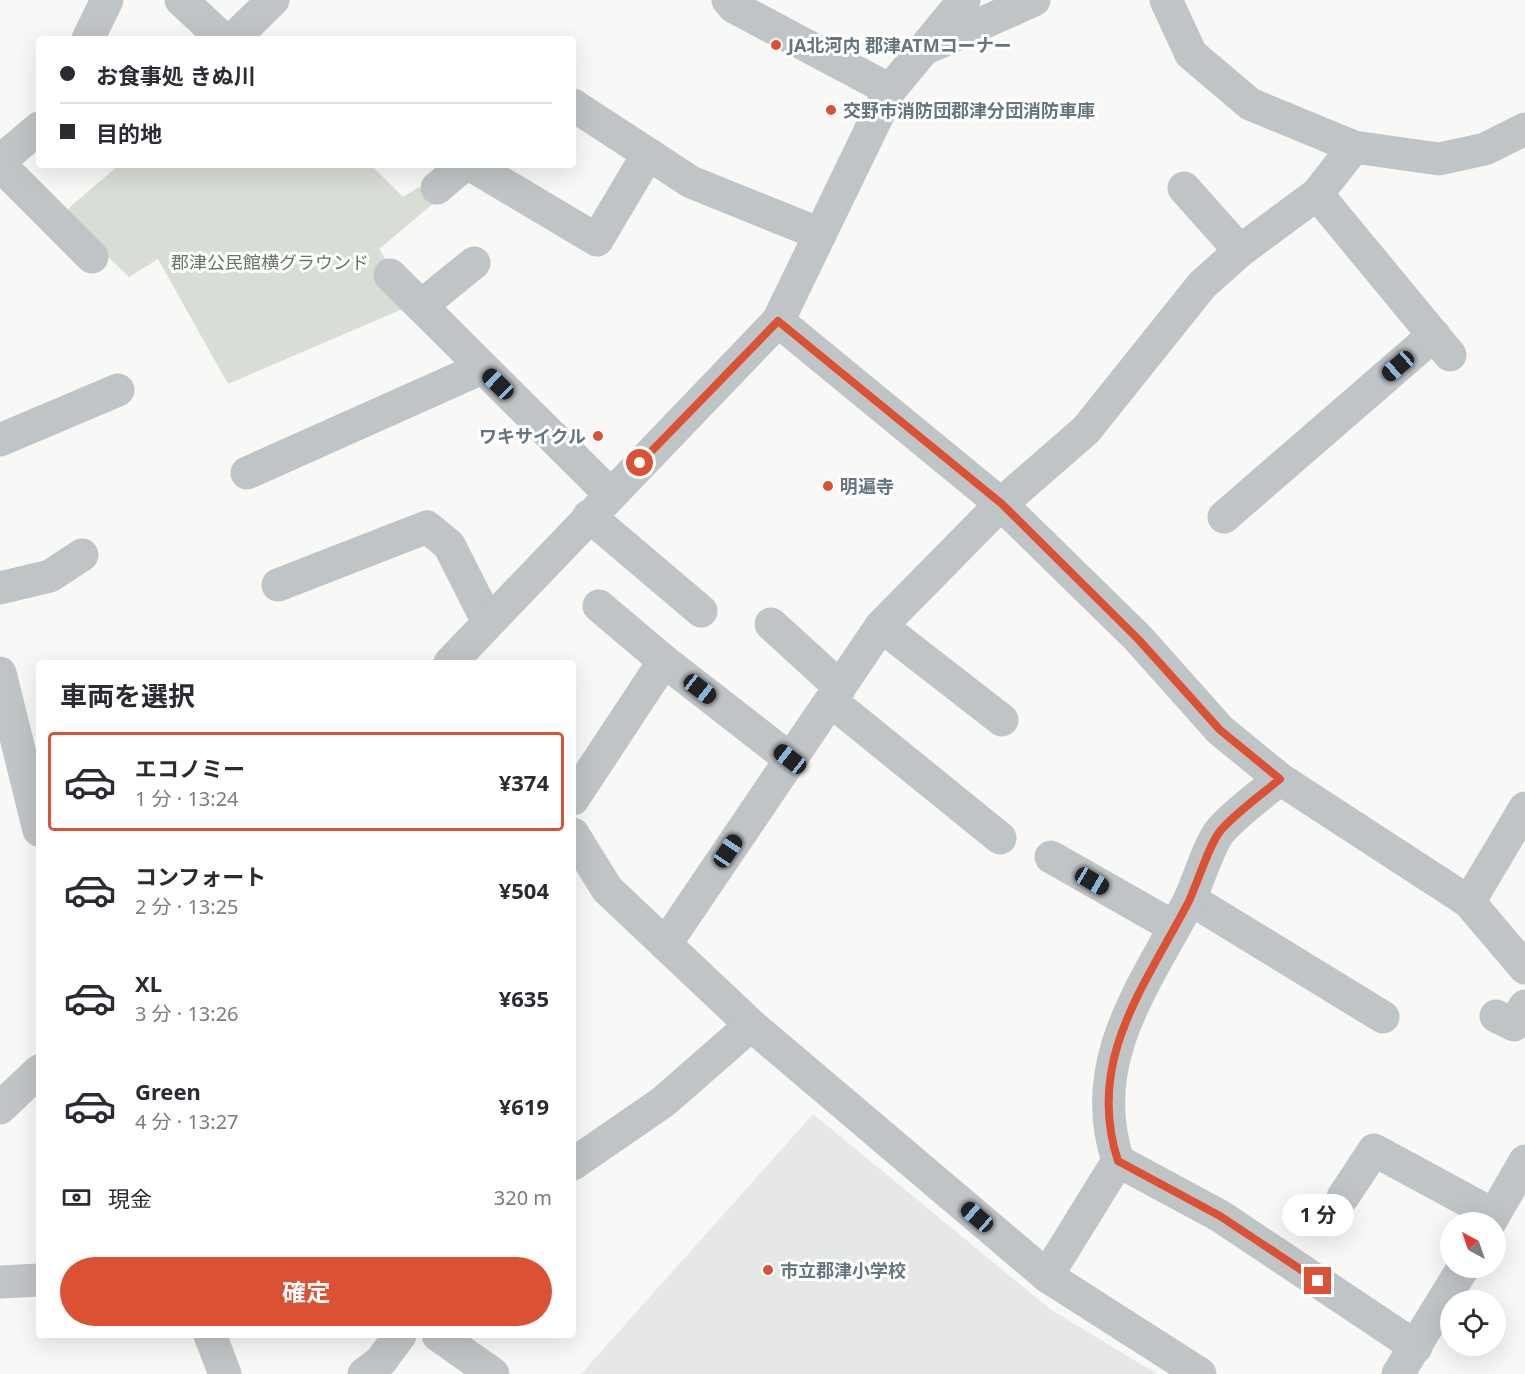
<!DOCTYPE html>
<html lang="ja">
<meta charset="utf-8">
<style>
body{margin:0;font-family:"Noto Sans","Noto Sans JP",sans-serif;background:#f7f7f7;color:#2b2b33;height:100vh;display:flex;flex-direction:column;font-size:22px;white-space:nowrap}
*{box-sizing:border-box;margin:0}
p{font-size:20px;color:#7c7c81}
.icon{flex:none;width:33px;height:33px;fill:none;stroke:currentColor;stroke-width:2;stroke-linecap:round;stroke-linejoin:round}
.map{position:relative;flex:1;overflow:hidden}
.details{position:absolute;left:36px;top:660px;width:540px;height:678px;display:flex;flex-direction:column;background:#fff;border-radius:6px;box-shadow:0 6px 24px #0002}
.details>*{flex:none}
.top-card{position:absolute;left:36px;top:36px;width:540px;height:132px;border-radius:6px;box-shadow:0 6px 24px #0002;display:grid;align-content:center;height:132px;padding:0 24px;background:#fff}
.needle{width:39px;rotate:320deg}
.controls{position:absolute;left:1440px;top:1212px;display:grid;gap:12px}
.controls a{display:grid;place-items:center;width:66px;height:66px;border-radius:50%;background:#fff;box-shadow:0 6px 24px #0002;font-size:30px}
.end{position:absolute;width:27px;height:27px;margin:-14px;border:8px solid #da5233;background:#fff;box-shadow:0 0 0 3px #fff}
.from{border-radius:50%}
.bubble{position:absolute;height:42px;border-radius:21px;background:#fff;box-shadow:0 6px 24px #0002;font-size:20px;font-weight:700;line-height:42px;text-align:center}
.car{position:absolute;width:18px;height:36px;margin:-18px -9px;border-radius:8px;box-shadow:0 0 4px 2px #0007;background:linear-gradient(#222 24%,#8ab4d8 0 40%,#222 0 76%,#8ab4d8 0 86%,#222 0)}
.top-card b{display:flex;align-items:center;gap:21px;height:57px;font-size:22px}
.top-card b+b{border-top:2px solid #e1e1e2}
.top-card i{width:15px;height:15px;background:#2b2b33}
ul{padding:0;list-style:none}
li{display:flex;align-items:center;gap:18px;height:99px;margin:0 12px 9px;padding:0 12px;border:3px solid transparent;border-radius:6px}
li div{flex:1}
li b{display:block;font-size:22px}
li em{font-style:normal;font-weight:700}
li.active{border-color:#da5233}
li>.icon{width:54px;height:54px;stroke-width:1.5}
h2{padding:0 24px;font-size:27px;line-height:72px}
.pay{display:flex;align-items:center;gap:15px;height:66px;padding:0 24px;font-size:22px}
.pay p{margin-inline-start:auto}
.cta{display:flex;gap:12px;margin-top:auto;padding:12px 24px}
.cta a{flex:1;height:69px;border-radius:36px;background:#da5233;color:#fff;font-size:24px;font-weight:700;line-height:69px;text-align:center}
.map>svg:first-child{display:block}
.built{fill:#e6e7e7}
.green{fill:#d8ddd5}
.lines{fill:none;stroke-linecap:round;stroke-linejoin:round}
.minor{stroke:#bfc4c7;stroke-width:33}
.route{stroke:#da5233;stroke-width:8}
.poi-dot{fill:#da5233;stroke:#fff;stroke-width:2}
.labels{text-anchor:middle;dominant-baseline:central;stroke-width:6;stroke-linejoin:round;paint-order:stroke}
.poi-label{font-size:18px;font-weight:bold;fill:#65757f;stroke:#fff;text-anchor:start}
.park-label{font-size:18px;fill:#687763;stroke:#fff}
</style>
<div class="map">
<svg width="1525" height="1374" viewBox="0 0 1525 1374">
<rect width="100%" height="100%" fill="#f8f8f6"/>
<path class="built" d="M 813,1114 L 1050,1309 L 1157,1374 L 581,1374 Z"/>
<path class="green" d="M 119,165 L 371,165 L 403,197 L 419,187 L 434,203 L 379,249 L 387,261 L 405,308 L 228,384 L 158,259 L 129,277 L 63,213 Z"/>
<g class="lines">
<g class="minor">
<path d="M 181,0 L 223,39"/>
<path d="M 728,0 L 734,7 L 890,90"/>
<path d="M 1166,0 L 1191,54 L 1250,104 L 1354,147"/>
<path d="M 88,39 L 107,0"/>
<path d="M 233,39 L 273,0"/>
<path d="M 929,47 L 1034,0"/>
<path d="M 573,105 L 691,182 L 820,234"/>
<path d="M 0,161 L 39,128"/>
<path d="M 0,165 L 92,257"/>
<path d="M 471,165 L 597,240 L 648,154"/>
<path d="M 437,188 L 464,165"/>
<path d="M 1184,188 L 1240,251"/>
<path d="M 1317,194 L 1450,355"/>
<path d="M 390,275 L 610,494"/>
<path d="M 421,306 L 474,263"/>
<path d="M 778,321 L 1001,504 L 1138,638 L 1220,730 L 1280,779"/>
<path d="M 0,440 L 118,390"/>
<path d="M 247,473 L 482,368"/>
<path d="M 589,516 L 701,611"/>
<path d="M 1224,517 L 1434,335"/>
<path d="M 278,585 L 427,527 L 449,545 L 488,622"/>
<path d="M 0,588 L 50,576 L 82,555"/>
<path d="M 599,606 L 664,661"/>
<path d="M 771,624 L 840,687"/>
<path d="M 881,626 L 1002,720"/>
<path d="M 450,663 L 778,321 L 890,90 L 964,0"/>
<path d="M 0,673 L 39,830"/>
<path d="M 831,701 L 1000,838"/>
<path d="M 573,799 L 664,661 L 790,759"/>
<path d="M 573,834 L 607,889 L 751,1025 L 1047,1276 L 1200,1374"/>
<path d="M 1051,857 L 1174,927"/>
<path d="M 1190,899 L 1383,1017"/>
<path d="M 1469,902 L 1525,808"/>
<path d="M 667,942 L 881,626 L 1001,504 L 1086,430 L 1202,285 L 1240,251 L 1317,194 L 1354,147 L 1439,159 L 1485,149 L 1525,129"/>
<path d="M 1496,1016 L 1514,1025 L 1525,1006"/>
<path d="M 0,1108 L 39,1071"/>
<path d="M 1118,1161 L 1220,1216 L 1416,1347"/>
<path d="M 573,1164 L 663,1102 L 751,1025"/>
<path d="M 1343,1197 L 1374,1150 L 1494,1215"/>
<path d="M 1490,1222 L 1525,1161"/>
<path d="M 1047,1276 L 1118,1161 C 1085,1061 1145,985 1189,901 C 1198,882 1209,844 1221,830 C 1238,811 1261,795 1280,779 L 1469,902 L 1525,968"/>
<path d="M 0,1282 L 39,1280"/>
<path d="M 210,1335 L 225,1374"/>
<path d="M 438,1335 L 493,1374"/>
<path d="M 364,1374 L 381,1361 L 400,1335"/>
<path d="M 1398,1374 L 1463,1268"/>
</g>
</g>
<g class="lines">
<path class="route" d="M 640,463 L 778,321 L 1002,504 L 1138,639 L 1220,730 L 1280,779 C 1261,795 1238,811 1221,830 C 1209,844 1198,882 1189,901 C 1145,986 1085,1060 1118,1161 L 1220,1216 L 1318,1281"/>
</g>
<g class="poi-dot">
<circle cx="776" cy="45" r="6"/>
<circle cx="831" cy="110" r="6"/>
<circle cx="598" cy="436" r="6"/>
<circle cx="828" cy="486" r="6"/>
<circle cx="768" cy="1270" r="6"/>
</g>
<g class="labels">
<g class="poi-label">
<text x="788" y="45">JA北河内 郡津ATMコーナー</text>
<text x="843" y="110">交野市消防団郡津分団消防車庫</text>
<text x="586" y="436" text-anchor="end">ワキサイクル</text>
<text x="840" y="486">明遍寺</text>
<text x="780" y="1270">市立郡津小学校</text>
</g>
<g class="park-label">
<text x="270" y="262">郡津公民館横グラウンド</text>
</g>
</g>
</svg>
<div class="controls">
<a><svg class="needle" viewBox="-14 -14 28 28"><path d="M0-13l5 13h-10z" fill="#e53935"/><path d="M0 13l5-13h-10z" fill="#7c7c81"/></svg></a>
<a><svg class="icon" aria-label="locate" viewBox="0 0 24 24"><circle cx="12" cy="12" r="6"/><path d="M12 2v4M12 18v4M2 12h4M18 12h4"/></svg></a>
</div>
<i class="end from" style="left:640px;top:463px"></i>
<i class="end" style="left:1318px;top:1281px"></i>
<div class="bubble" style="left:1282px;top:1194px;width:72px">1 分</div>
<i class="car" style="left:1398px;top:366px;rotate:229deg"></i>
<i class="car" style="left:498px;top:384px;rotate:314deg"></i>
<i class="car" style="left:700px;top:689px;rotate:128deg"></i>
<i class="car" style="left:790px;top:759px;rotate:308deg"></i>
<i class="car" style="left:728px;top:851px;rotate:34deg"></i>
<i class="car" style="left:1092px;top:881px;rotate:120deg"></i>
<i class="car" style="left:977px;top:1217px;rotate:311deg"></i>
<div class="top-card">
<b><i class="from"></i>お食事処 きぬ川</b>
<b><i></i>目的地</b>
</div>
<section class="details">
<h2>車両を選択</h2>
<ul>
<li class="active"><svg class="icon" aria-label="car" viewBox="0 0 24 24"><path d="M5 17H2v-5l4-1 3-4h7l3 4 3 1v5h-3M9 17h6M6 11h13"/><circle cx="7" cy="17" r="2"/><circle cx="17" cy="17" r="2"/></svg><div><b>エコノミー</b><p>1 分 · 13:24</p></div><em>¥374</em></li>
<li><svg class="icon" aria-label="car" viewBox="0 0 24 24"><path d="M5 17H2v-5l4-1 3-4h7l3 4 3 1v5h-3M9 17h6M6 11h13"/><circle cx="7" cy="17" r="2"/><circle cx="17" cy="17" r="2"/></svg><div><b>コンフォート</b><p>2 分 · 13:25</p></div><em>¥504</em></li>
<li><svg class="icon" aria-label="car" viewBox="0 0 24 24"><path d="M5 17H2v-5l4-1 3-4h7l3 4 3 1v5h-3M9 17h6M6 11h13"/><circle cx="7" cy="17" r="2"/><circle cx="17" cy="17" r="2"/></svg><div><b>XL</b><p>3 分 · 13:26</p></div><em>¥635</em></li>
<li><svg class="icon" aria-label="car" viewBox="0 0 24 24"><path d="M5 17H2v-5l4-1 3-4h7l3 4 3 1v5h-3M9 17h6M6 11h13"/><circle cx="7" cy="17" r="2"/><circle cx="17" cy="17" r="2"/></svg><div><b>Green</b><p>4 分 · 13:27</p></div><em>¥619</em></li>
</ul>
<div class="pay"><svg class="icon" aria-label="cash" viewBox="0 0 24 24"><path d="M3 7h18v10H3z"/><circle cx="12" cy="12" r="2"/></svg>現金<p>320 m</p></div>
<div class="cta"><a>確定</a></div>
</section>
</div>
